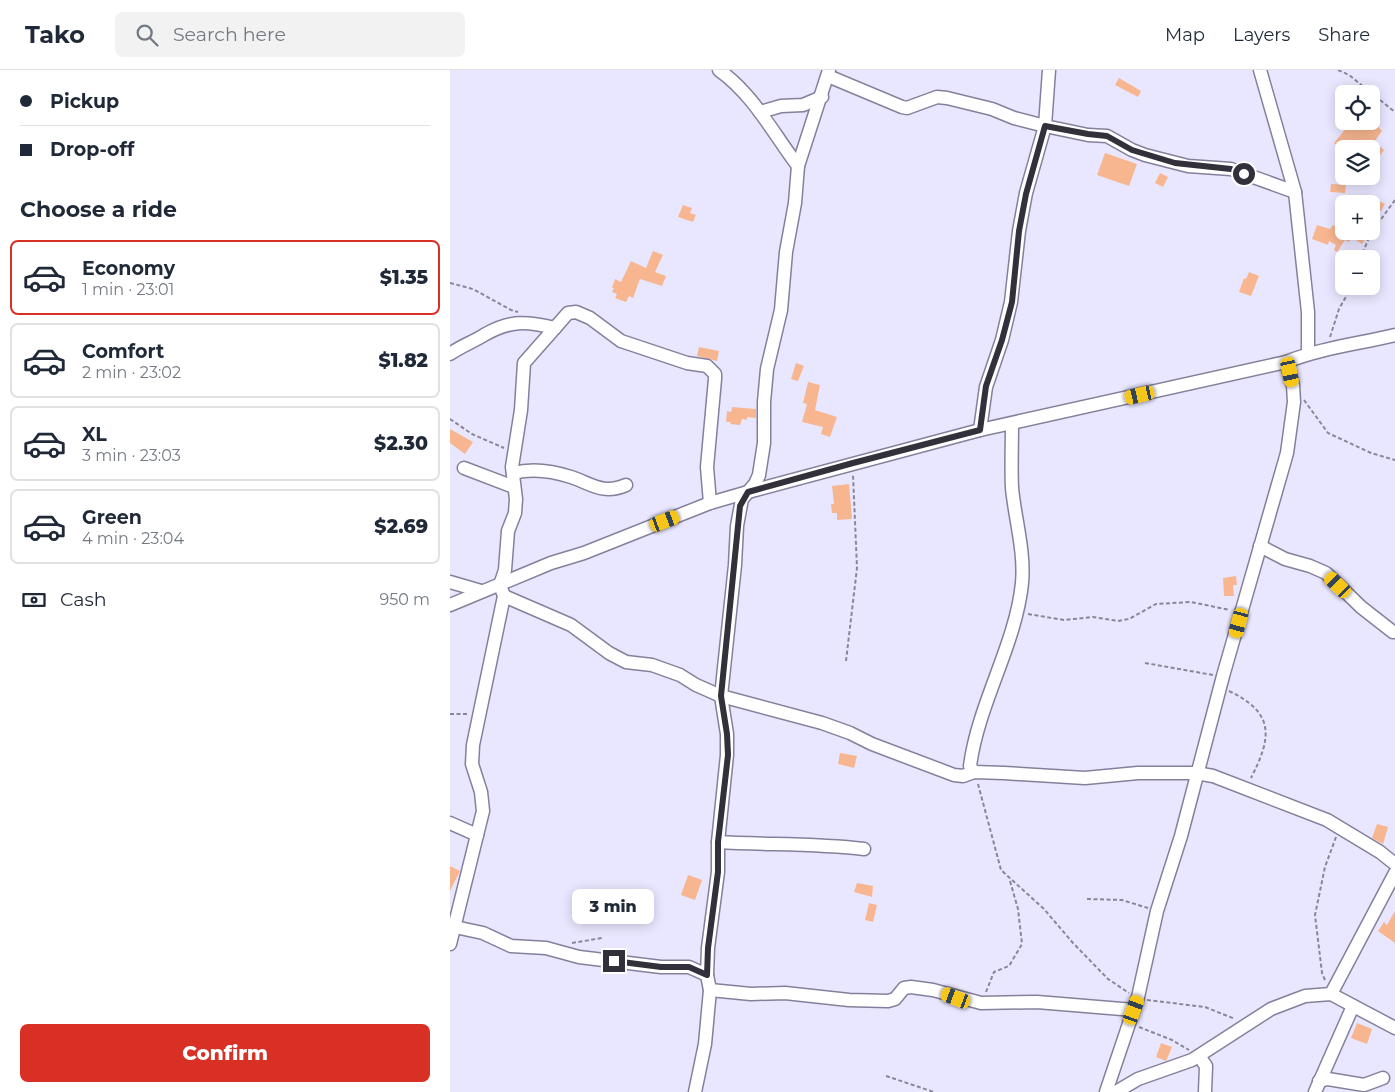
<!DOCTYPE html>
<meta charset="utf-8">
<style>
body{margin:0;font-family:Montserrat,sans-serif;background:#f2f2f3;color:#1f2937;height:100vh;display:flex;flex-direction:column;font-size:19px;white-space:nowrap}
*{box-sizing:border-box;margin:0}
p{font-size:16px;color:#747a83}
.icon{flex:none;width:28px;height:28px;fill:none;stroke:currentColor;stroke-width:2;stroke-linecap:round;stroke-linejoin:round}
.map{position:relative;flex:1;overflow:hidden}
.side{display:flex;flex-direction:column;background:#fff;width:450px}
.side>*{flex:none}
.banner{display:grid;align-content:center;height:110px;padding:0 20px;background:#fff}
.controls{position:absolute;left:885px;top:15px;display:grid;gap:10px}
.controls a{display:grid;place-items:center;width:45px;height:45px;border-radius:8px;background:#fff;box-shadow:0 2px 12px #0003;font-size:25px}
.end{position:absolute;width:22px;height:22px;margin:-11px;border:6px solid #31303b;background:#fff;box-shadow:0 0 0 2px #fff}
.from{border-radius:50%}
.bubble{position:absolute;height:35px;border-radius:8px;background:#fff;box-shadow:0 2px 12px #0003;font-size:16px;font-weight:800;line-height:35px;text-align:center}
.car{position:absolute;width:15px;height:30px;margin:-15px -8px;border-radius:6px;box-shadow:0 0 4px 1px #0007;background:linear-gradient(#f5c518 24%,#345 0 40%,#f5c518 0 76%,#345 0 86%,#f5c518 0)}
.banner b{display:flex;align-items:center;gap:18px;height:48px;font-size:19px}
.banner b+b{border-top:1px solid #e0e1e3}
.banner i{width:12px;height:12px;background:#1f2937}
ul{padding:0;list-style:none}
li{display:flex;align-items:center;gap:15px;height:75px;margin:0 10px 8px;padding:0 10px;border:2px solid #e0e1e3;border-radius:8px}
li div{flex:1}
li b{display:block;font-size:19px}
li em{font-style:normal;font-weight:800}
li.selected{border-color:#d93025}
li>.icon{width:45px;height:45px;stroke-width:1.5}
h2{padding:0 20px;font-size:22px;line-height:60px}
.pay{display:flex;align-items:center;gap:12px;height:55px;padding:0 20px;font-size:19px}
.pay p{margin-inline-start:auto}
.action{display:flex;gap:10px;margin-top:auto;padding:10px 20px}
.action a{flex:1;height:58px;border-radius:8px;background:#d93025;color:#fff;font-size:20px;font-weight:800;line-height:58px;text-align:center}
header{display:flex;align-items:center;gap:30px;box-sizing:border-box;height:70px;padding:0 25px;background:#fff;border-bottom:1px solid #e0e1e3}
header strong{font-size:24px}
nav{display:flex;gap:28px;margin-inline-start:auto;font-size:18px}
.search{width:350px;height:45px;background:#f2f2f3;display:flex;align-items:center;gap:12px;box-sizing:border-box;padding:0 18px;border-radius:8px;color:#747a83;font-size:19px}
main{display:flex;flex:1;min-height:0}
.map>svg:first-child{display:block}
.building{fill:#f8b690}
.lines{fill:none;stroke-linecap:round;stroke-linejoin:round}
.minor-casing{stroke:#84809b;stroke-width:15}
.path{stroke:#888798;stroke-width:2;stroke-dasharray:4 2.5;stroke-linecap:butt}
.minor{stroke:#fff;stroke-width:12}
.route{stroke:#31303b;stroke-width:6}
</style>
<header>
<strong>Tako</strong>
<div class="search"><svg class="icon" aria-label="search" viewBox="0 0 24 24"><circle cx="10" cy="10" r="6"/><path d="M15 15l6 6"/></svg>Search here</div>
<nav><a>Map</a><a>Layers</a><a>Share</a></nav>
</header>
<main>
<section class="side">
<div class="banner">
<b><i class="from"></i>Pickup</b>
<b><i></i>Drop-off</b>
</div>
<h2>Choose a ride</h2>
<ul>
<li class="selected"><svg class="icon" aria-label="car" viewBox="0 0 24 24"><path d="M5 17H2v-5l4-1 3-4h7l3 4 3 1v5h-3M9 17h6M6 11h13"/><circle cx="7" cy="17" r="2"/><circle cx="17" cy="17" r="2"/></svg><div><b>Economy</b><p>1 min · 23:01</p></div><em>$1.35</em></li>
<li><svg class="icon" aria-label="car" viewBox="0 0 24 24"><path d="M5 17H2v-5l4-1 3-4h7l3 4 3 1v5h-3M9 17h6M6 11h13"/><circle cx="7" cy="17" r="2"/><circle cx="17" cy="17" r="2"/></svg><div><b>Comfort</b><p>2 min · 23:02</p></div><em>$1.82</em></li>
<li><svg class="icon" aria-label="car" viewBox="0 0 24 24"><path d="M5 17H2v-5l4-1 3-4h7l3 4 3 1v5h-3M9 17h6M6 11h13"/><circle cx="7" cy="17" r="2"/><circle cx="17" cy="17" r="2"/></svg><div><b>XL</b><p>3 min · 23:03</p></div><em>$2.30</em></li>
<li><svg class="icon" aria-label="car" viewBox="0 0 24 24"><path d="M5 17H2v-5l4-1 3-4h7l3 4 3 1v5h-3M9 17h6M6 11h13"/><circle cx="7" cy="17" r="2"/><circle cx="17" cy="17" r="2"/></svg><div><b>Green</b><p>4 min · 23:04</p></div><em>$2.69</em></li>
</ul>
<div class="pay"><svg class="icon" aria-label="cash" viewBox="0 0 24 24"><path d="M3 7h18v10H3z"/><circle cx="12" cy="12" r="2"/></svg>Cash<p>950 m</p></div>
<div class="action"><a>Confirm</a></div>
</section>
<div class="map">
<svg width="945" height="1022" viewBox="0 0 945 1022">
<rect width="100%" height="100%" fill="#e9e7ff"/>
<g class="building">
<path d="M 669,8 L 691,21 L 688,27 L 665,15 Z"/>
<path d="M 902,51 L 923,51 L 932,61 L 924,72 L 934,80 L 921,97 L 921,79 L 891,79 L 884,73 Z"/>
<path d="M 655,83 L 687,94 L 679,116 L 647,105 Z"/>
<path d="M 710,103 L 718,107 L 713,117 L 705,113 Z"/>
<path d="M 881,114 L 896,115 L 895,123 L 880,122 Z"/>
<path d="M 917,125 L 935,134 L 931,141 L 921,137 L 921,134 L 910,134 Z"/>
<path d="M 233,135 L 242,138 L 240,143 L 246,145 L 243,152 L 228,147 Z"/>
<path d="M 867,155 L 880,159 L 883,155 L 903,166 L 899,172 L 895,170 L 887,182 L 884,180 L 886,175 L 879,171 L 878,175 L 862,169 Z"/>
<path d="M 907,161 L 920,161 L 912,174 L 903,168 Z"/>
<path d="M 203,181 L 213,185 L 205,202 L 216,206 L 212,216 L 190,209 L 183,228 L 179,226 L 176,232 L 165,228 L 167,224 L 162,222 L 164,218 L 162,218 L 165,209 L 171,212 L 181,191 L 196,198 Z"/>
<path d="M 799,202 L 809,206 L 801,226 L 789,222 L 794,208 L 796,209 Z"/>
<path d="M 249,277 L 269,281 L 267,291 L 247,286 Z"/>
<path d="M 346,293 L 354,296 L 348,311 L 341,309 Z"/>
<path d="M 358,312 L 370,315 L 365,340 L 387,347 L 380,367 L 371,364 L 373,357 L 352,352 L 357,334 L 353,333 Z"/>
<path d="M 282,337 L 306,339 L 306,348 L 297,347 L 297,350 L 292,349 L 290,355 L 280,354 L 281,352 L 276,352 L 277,341 L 281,342 Z"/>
<path d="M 0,359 L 23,372 L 15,384 L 0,373 Z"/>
<path d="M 399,414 L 402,449 L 387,450 L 387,443 L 382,443 L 381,434 L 384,434 L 382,416 Z"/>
<path d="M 786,506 L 787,515 L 783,515 L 784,526 L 774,526 L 773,508 Z"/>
<path d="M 390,683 L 407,686 L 404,698 L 388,694 Z"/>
<path d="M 927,754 L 938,757 L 933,774 L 922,768 Z"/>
<path d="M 0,796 L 10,801 L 0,821 Z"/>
<path d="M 238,805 L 252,810 L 245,830 L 231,825 Z"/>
<path d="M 407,813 L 423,816 L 422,827 L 404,822 Z"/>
<path d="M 419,833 L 427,835 L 423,852 L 415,850 Z"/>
<path d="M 945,841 L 945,873 L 928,861 L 934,852 L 937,855 Z"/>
<path d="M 907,953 L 922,959 L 917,974 L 901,968 Z"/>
<path d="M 711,973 L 722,977 L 716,991 L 706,987 Z"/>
</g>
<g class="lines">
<g class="minor-casing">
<g id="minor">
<path d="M 269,0 C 303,24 323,63 348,96"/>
<path d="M 810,0 L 845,122 L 858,242 L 858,284"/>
<path d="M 378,6 L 452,37 L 457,38 L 487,27 L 497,28 L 542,39 L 564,48 L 595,56 L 638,65 L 657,66 L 682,80 L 695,85 L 738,96 L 781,99 L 845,122"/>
<path d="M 310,42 L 331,36 L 353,35 L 372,27"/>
<path d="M 0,284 C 11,276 23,272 34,265 C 60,250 76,251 105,258"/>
<path d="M 530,360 L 536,317 L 552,270 L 561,232 L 569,161 L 576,123 L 595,56 L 599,0"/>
<path d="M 14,398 L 64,417"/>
<path d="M 63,403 C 82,398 103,401 121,407 C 142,414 153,425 176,415"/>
<path d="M 810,476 L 835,489 L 860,496 L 876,503 L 911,537 L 943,562"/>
<path d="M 0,512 L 31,521"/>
<path d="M 54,526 L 121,555 L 159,583 L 176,592 L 202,595 L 230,605 L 246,615 L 271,626 L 372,653 L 400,663 L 422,674 L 504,705 L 513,706 L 524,702 L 554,703 L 635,708 L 688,703 L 746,703 L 763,706 L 877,750 L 930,782 L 945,794"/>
<path d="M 0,535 L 101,493 L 134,483 L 260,433 L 298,422 L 530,360 L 836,292 C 871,278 908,274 945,265"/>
<path d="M 524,702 L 520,696 C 528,634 566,574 572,513 C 575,482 565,449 562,418 C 561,397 562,375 562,354"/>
<path d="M 0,753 L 27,765"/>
<path d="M 268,772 C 317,775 365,773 414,779"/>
<path d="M 5,857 L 33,863 L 61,876 L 96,878 L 129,887 L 211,897 L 239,897 L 257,905"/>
<path d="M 0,874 L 33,741 L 31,722 L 22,694 L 23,675 L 54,526 L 50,515 L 55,500 L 58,461 L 65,443 L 66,429 L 62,397 L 71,340 L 74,293 L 118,243 L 126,242 L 140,248 L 171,271 L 237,293 L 257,296 L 265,304 L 265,309 L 257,397 L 260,433"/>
<path d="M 260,920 L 301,924 L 335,923 L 399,930 L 438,931 L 445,929 L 454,918 L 461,917 L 483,920 L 531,933 L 587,932 L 684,940"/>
<path d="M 881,924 L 945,803"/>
<path d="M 749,986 L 756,996 L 755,1022"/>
<path d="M 869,1011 L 878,1009 L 914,1015 L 933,1008"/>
<path d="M 245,1022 L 255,974 L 260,920 L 257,905 L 258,878 L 268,802 L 268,772 L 277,685 L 277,664 L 271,626 L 285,495 L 287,456 L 292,429 L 305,414 L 309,405 L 314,373 L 314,332 L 317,299 L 331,240 L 336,182 L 345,133 L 348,96 L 379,0"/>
<path d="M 656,1022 L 688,927 L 707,841 L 731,766 L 773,606 L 837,383 L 844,332 L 843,315 L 836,292"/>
<path d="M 666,1022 L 688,1009 L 742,990 L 821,939 L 855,926 L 881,924 L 945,958"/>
<path d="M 865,1022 L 903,936"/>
</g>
</g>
<g class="path">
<path d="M 888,0 L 899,5 L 945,42"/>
<path d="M 910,189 L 921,163 L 945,130"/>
<path d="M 0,213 L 23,219 L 61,240 L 68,242"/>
<path d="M 880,267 L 889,239 L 902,216"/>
<path d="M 854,330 L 878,363 L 921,383 L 945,390"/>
<path d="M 0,349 L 22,364 L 54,378"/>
<path d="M 578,544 L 614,550 L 643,547 L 668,551 L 679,549 L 706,534 L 741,532 L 780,540"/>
<path d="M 396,591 L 407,498 L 403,405"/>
<path d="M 695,593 L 763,605"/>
<path d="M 779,621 C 825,643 822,667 801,708"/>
<path d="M 0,644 L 19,644"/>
<path d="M 528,714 L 551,800 L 594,839 L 623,873 L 658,909 L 679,923"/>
<path d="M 637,829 L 672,830 L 698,838"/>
<path d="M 122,873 L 152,868"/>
<path d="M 875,910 L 872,903 L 865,845 L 875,797 L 886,767"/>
<path d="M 536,922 L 544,902 L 559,896 L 572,874 L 568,839 L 560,811"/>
<path d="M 697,930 L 755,937 L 785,949"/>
<path d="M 689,957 L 722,970 L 739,980"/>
<path d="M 436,1006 L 484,1022"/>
</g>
<use href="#minor" class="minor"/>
</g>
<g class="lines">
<path class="route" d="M 164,891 L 211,897 L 239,897 L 257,905 L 258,878 L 268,802 L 268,772 L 278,685 L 277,664 L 271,626 L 290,436 L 298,422 L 403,393 L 530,360 L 536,316 L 552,270 L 562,232 L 569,161 L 576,124 L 595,56 L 638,64 L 657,66 L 682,80 L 725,93 L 781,99 L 794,104"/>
</g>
</svg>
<div class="controls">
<a><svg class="icon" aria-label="locate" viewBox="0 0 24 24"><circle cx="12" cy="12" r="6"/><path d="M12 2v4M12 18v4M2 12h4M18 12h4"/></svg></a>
<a><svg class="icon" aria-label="layers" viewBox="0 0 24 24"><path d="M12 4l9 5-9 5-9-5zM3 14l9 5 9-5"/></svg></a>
<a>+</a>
<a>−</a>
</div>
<i class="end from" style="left:794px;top:104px"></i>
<i class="end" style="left:164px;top:891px"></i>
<div class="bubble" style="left:122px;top:819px;width:82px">3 min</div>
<i class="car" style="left:840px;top:302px;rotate:168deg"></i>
<i class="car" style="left:690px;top:325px;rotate:257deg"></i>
<i class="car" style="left:215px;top:451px;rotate:69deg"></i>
<i class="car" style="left:888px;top:515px;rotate:314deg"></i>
<i class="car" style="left:789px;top:553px;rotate:195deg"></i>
<i class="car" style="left:506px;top:928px;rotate:291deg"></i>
<i class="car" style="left:684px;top:940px;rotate:20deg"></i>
</div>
</main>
